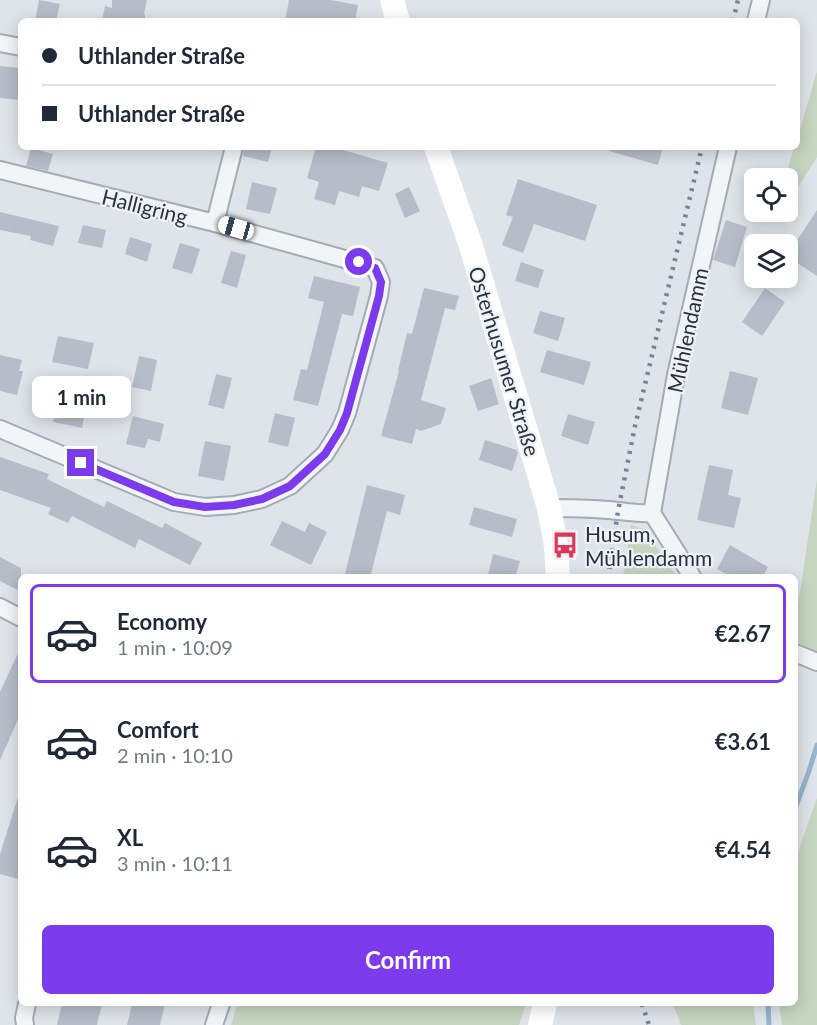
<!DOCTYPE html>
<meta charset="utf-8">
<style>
body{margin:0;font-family:Lato,sans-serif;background:#f6f6f7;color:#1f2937;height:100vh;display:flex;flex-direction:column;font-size:22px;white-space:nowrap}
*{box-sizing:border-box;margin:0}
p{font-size:20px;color:#747a83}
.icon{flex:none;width:33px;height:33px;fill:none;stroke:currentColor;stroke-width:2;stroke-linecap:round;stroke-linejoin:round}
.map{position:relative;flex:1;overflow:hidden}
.drawer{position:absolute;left:18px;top:574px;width:780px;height:432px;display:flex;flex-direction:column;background:#fff;border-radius:9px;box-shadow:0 3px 15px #0003}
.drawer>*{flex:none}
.banner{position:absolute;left:18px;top:18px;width:782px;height:132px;border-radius:9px;box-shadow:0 3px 15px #0003;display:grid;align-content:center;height:132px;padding:0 24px;background:#fff}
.tools{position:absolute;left:744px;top:168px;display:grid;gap:12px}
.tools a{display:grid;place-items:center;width:54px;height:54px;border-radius:9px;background:#fff;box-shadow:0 3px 15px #0003;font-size:30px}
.end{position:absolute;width:27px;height:27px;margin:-14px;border:8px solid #7c3aed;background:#fff;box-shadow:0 0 0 3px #fff}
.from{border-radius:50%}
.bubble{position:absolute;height:42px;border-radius:9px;background:#fff;box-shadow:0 3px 15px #0003;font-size:20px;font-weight:700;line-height:42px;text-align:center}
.car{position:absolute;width:18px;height:36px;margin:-18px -9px;border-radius:8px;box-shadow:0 0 4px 2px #0007;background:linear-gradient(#fff 24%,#345 0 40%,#fff 0 76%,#345 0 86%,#fff 0)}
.banner b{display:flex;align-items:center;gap:21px;height:57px;font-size:22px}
.banner b+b{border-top:2px solid #e0e1e3}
.banner i{width:15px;height:15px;background:#1f2937}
ul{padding:10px 0 0;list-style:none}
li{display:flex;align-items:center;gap:18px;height:99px;margin:0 12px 9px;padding:0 12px;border:3px solid transparent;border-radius:9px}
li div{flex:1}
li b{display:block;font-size:22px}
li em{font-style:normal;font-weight:700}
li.on{border-color:#7c3aed}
li>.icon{width:54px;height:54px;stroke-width:1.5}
.primary-button{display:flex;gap:12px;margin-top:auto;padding:12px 24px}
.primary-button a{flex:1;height:69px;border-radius:9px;background:#7c3aed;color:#fff;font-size:24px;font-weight:700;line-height:69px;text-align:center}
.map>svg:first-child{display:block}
.green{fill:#c6d5bf}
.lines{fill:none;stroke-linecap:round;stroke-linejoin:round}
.stream{stroke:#96b4ce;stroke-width:5}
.building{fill:#b6bdc8}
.street-casing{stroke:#a4abb5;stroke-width:20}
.street{stroke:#f2f5f8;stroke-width:16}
.secondary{stroke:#fff;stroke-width:24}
.rail{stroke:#778495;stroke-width:4.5;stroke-dasharray:3 6;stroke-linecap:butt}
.route{stroke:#7c3aed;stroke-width:8}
.labels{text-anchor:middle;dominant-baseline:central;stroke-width:4.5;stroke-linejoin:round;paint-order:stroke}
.street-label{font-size:21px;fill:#263243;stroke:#eff3f7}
.poi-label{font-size:21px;fill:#263243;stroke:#eff3f7;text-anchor:start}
</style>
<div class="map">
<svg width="817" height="1025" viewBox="0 0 817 1025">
<rect width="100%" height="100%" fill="#dfe4ea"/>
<g class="green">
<path d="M 817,71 L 817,157 L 788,203 L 788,178 L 785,178 L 794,147 L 796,147 L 797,140 Z"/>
<path d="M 817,479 L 817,653 L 795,641 L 795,625 Z"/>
<path d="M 631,525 L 644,529 L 677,577 L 623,577 Z"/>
<path d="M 817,798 L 817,1025 L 782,1025 L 779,1004 L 795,1004 L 795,867 L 801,843 Z"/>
<path d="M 237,1004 L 526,1004 L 519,1025 L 231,1025 Z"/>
<path d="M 673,1004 L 753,1004 L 756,1025 L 681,1025 Z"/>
</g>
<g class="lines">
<g class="stream">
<path d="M 795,809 L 809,771 L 817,745"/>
<path d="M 768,1004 L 769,1025"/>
</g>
</g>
<g class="building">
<path d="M 39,0 L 60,4 L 56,21 L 35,21 Z"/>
<path d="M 112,0 L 147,0 L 144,14 L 145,15 L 145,21 L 102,21 L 105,6 L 112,8 Z"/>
<path d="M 289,0 L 331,0 L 358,5 L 355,21 L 285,21 Z"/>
<path d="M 0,66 L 21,68 L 21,100 L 0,98 Z"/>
<path d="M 244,147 L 272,147 L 268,162 L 243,156 Z"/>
<path d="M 316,147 L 333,147 L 388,163 L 379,191 L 362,186 L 359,197 L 339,191 L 335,205 L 314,199 L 319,182 L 307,178 Z"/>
<path d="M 609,147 L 663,147 L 658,165 L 609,151 Z"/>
<path d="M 31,148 L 53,154 L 48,171 L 26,166 Z"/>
<path d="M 518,179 L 597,205 L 585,241 L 534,224 L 523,253 L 502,245 L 513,217 L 506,215 Z"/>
<path d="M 252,182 L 277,188 L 270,214 L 246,209 Z"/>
<path d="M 409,187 L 420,211 L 405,218 L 395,194 Z"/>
<path d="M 817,210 L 817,276 L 788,257 L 788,254 Z"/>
<path d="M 0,212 L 59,226 L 53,246 L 30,240 L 31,236 L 0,230 Z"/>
<path d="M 726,220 L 747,227 L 735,267 L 713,260 Z"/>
<path d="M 83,225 L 106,230 L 102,248 L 78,243 Z"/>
<path d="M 130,237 L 152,244 L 147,262 L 125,254 Z"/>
<path d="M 180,243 L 200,249 L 192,274 L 172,268 Z"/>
<path d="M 231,251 L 246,255 L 237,288 L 221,283 Z"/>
<path d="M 521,262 L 544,270 L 538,288 L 515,281 Z"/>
<path d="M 314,276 L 360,287 L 353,316 L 342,314 L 318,406 L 293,400 L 301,369 L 307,370 L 324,302 L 308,298 Z"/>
<path d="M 424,288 L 459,296 L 455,310 L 445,308 L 421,400 L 446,408 L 441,424 L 421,431 L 416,429 L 412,444 L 381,436 L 399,371 L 398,371 L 407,333 L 412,334 Z"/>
<path d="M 765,288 L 785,302 L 762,336 L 742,322 Z"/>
<path d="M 540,311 L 565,318 L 558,341 L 533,333 Z"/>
<path d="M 58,336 L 94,343 L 88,369 L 52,362 Z"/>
<path d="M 547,350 L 591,362 L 584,385 L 540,372 Z"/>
<path d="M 0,355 L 22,360 L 19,371 L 23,371 L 17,395 L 0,391 Z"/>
<path d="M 139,356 L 157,360 L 151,391 L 132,387 Z"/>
<path d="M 730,371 L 758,378 L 748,415 L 721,408 Z"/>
<path d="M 216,374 L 232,378 L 224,409 L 208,405 Z"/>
<path d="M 491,378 L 499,404 L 478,411 L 469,386 Z"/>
<path d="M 59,393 L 79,397 L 78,406 L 86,408 L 82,428 L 53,422 Z"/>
<path d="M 275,413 L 295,418 L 288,447 L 268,442 Z"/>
<path d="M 568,414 L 595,422 L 588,445 L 561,436 Z"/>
<path d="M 133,416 L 164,424 L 160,442 L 148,439 L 145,448 L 126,444 Z"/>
<path d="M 485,440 L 517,450 L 518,453 L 512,471 L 479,460 Z"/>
<path d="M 205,441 L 231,446 L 224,481 L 198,476 Z"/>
<path d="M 0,457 L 49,474 L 47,479 L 104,507 L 107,501 L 162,528 L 165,523 L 202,543 L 190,565 L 139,539 L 135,548 L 72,516 L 68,523 L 48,514 L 51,508 L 0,490 Z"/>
<path d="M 709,465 L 733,470 L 728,495 L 741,498 L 734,528 L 697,520 Z"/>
<path d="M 367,485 L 405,495 L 400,515 L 387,511 L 370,578 L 344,578 Z"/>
<path d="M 474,507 L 517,519 L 512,537 L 469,525 Z"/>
<path d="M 282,521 L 305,532 L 309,523 L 327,532 L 311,565 L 270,545 Z"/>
<path d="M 730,545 L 768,567 L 762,578 L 733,578 L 717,569 Z"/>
<path d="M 493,554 L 520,561 L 515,578 L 498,578 L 488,575 Z"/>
<path d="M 0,557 L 21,568 L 21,592 L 0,581 Z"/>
<path d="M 21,647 L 21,713 L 0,760 L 0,692 Z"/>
<path d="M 18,797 L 21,797 L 21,880 L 0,874 L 0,854 Z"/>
<path d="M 62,1004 L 102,1004 L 97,1025 L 57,1025 Z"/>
<path d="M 132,1004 L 165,1004 L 160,1025 L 127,1025 Z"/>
</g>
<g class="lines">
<g class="street-casing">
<g id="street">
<path d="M 756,21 L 761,0"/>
<path d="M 0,43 L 21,47"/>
<path d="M 0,170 L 215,223 L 234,147"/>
<path d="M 0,429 L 174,502 L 205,507 L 234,505 L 262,499 L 290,486 L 325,454 L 340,430 L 347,413 L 379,296 L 381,282 L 375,268 L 359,263 L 215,223"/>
<path d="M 549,508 C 572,508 595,508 618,511 C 629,512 640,514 652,513"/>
<path d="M 693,578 L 652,513 L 676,375 L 728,147"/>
<path d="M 0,607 L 21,618"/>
<path d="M 795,653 L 817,662"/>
<path d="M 25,1025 L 24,1018 L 27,1004"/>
<path d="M 214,1025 L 221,1004"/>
</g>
</g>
<use href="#street" class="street"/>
<g class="secondary">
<path d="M 392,0 L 398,21"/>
<path d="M 436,147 L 470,243 L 549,508 L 556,546 L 558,578"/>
<path d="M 540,1025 L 545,1004"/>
</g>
<g class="rail">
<path d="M 733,21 L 738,0"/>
<path d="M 608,578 L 618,511 L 635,426 L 702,147"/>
<path d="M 642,1004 L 649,1025"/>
</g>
</g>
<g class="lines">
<path class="route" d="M 81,463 L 174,502 L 205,507 L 234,505 L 262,499 L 290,486 L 325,454 L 340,430 L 347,413 L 379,296 L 381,282 L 375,268 L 359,262"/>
</g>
<defs>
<g id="bus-bare" transform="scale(2.07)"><path d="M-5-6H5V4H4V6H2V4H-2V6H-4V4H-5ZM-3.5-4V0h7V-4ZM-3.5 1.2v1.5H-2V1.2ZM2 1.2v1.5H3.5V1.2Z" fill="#dc3759" stroke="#eff3f7" stroke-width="2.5" paint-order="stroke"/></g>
</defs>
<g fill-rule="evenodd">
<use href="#bus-bare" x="565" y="545"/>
</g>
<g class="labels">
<g class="street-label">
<text transform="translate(145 206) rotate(14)">Halligring</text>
<text transform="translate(687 330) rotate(-78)">Mühlendamm</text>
<text transform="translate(505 361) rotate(73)">Osterhusumer Straße</text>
</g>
<g class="poi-label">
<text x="585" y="533">Husum,<tspan x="585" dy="24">Mühlendamm</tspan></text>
</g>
</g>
</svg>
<div class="tools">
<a><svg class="icon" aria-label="locate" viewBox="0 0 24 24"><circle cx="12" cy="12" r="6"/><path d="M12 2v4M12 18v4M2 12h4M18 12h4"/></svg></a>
<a><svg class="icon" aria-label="layers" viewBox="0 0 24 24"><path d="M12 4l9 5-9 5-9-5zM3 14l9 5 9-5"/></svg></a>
</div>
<i class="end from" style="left:359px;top:262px"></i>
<i class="end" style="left:81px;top:463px"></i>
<div class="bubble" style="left:32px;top:376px;width:99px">1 min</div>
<i class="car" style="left:236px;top:228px;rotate:286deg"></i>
<div class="banner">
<b><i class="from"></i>Uthlander Straße</b>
<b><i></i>Uthlander Straße</b>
</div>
<section class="drawer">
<ul>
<li class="on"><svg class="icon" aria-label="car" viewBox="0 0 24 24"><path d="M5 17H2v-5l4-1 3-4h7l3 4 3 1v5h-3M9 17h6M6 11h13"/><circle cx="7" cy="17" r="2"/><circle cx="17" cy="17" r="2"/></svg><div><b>Economy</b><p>1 min · 10:09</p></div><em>€2.67</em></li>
<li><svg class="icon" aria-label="car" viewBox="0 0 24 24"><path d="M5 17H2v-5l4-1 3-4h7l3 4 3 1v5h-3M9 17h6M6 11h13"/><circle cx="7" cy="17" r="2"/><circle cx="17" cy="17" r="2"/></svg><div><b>Comfort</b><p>2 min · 10:10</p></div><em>€3.61</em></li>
<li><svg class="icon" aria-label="car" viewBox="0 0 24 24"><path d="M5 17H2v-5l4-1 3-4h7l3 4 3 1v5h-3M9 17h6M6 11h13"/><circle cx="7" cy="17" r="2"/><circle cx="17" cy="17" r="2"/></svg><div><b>XL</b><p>3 min · 10:11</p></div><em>€4.54</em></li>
</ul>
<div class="primary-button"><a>Confirm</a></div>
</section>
</div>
